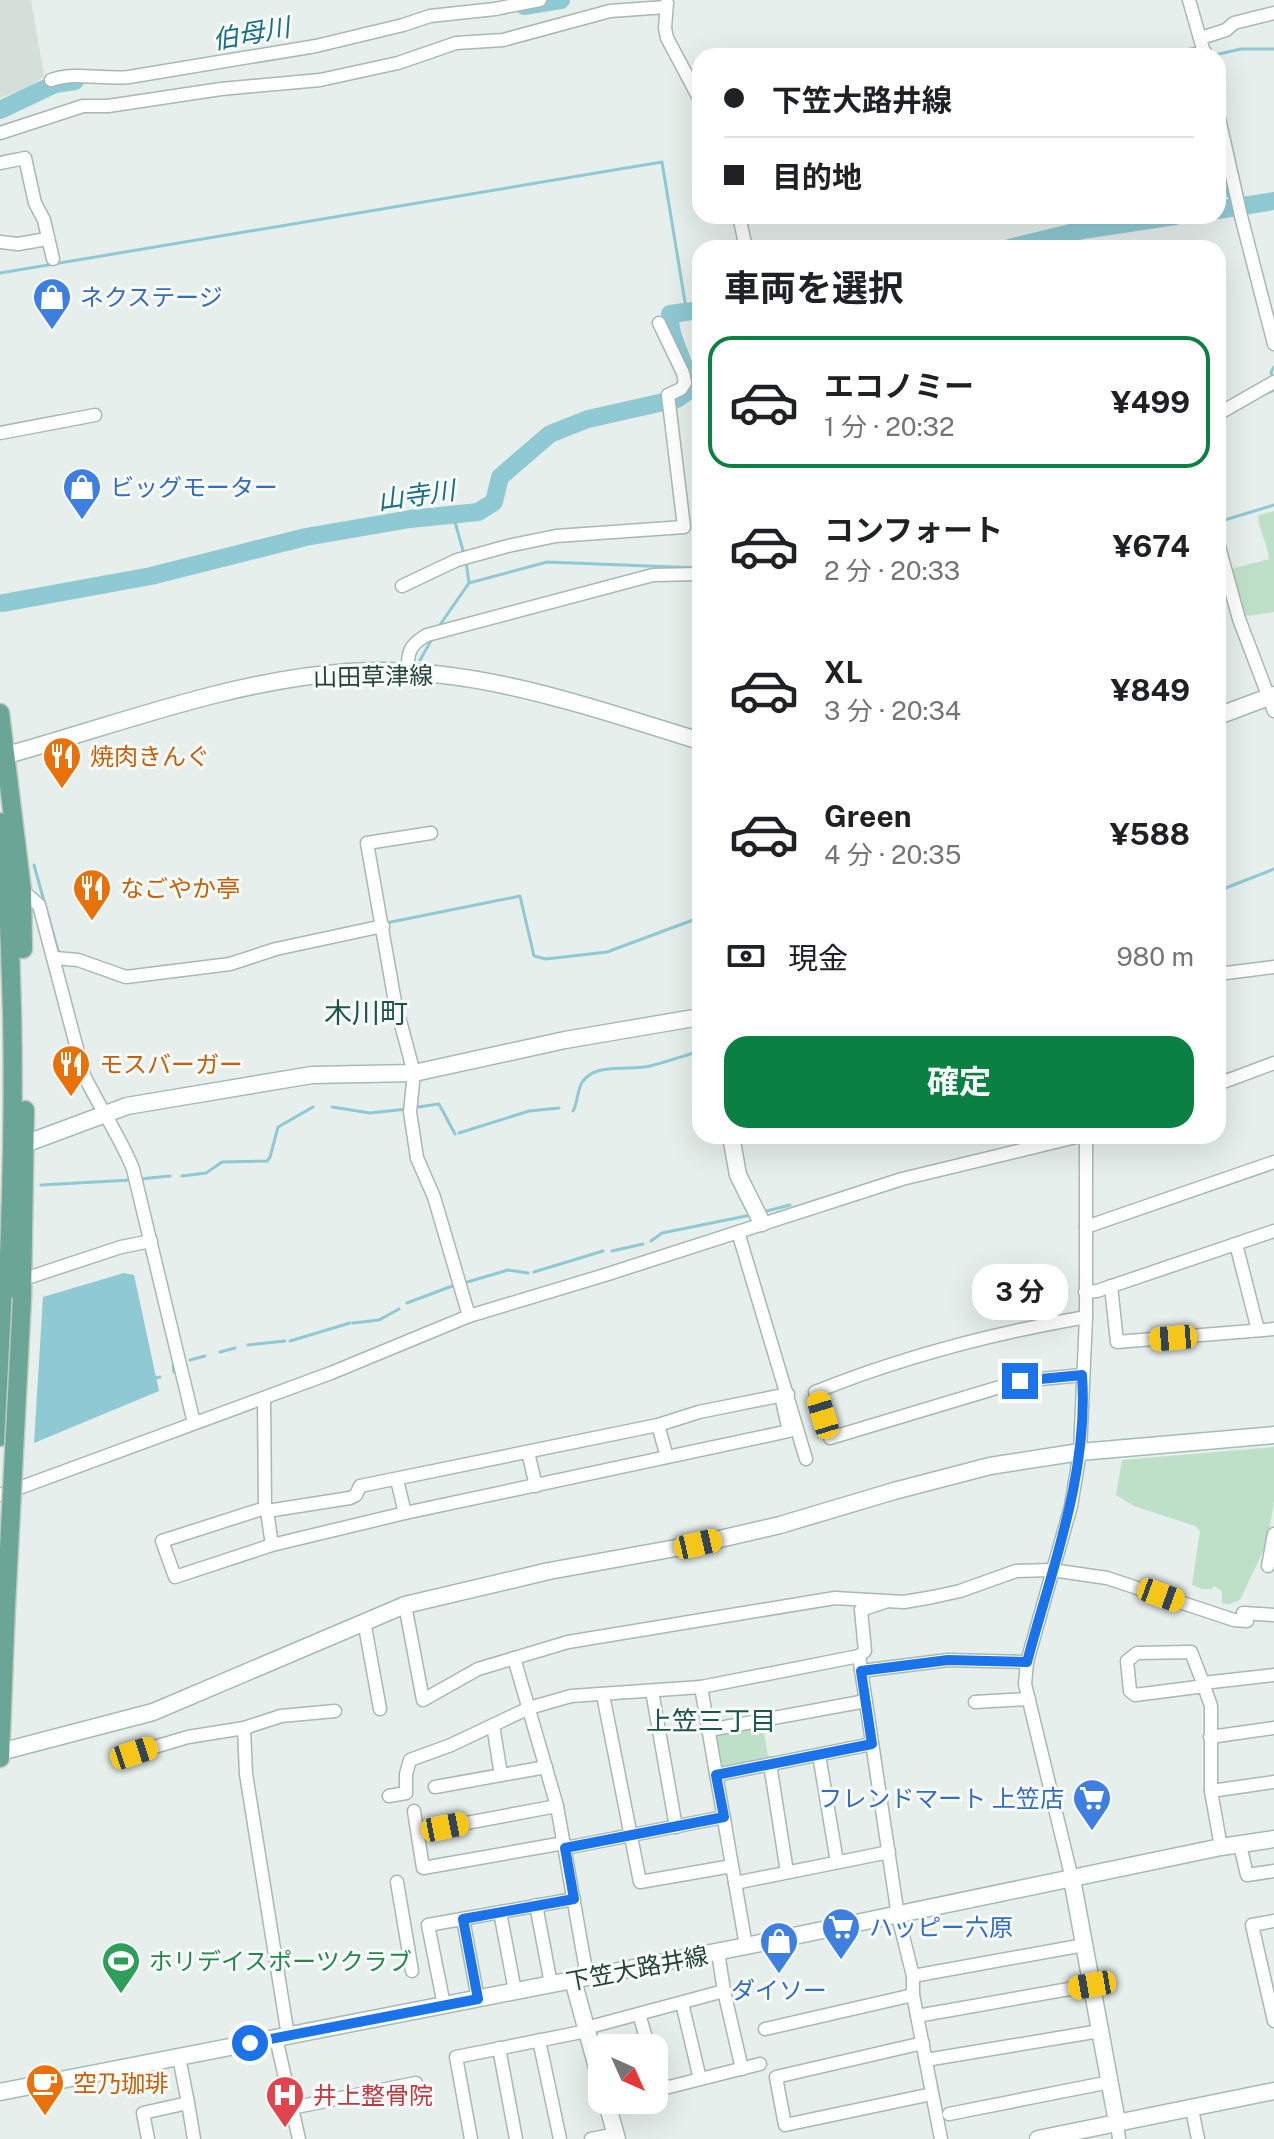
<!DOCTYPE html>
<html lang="ja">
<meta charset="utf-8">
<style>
body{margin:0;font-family:"Public Sans","Noto Sans JP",sans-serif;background:#f6f6f6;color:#202124;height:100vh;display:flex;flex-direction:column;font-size:30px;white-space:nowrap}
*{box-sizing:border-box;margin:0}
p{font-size:26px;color:#757577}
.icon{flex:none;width:44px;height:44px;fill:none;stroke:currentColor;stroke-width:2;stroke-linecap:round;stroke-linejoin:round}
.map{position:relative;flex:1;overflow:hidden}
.drawer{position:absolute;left:692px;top:240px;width:534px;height:904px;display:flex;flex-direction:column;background:#fff;border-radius:24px;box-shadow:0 8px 32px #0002}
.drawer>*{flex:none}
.banner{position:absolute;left:692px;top:48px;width:534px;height:176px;border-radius:24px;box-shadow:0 8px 32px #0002;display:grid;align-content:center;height:176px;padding:0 32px;background:#fff}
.needle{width:52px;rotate:135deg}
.controls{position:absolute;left:588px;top:2034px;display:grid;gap:16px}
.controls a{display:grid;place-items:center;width:80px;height:80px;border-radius:16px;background:#fff;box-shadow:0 8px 32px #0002;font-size:40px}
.end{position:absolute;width:36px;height:36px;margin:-18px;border:10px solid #1a73e8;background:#fff;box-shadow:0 0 0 4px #fff}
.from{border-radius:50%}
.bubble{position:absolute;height:56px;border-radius:24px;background:#fff;box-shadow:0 8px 32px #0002;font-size:26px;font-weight:700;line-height:56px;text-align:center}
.car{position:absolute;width:24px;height:48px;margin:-24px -12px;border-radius:10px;box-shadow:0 0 6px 2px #0007;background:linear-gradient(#f5c518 24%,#345 0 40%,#f5c518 0 76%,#345 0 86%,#f5c518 0)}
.banner b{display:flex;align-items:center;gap:28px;height:76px;font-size:30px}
.banner b+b{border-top:2px solid #e0e0e0}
.banner i{width:20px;height:20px;background:#202124}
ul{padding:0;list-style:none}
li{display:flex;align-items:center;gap:24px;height:132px;margin:0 16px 12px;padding:0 16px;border:4px solid transparent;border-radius:24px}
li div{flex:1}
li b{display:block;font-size:30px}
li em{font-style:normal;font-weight:700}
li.active{border-color:#0b8043}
li>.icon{width:72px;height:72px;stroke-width:1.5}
h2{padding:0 32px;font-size:36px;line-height:96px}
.pay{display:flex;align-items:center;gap:20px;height:88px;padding:0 32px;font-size:30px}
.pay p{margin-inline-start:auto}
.cta{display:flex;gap:16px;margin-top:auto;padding:16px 32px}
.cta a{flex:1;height:92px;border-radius:24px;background:#0b8043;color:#fff;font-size:32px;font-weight:700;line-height:92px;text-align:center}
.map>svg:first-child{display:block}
.built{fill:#d4dfda}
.green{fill:#bfe0c8}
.water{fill:#8ec9d4}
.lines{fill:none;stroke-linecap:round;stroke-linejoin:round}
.stream{stroke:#8ec9d4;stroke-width:3}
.river{stroke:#8ec9d4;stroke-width:18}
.street-casing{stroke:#a8b8b2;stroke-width:15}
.secondary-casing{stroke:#a4bbb3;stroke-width:19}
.primary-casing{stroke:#c2cac8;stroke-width:21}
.street{stroke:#fff;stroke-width:12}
.secondary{stroke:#fff;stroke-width:16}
.primary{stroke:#6aa596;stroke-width:18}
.primary-bridge-casing{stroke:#c2cac8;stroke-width:21;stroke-linecap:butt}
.primary-bridge{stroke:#6aa596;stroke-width:18}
.route{stroke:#1a73e8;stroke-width:10}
.labels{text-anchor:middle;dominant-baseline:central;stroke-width:6;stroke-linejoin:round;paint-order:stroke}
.shop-label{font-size:24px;fill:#366cbe;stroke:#f7fbf9;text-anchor:start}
.street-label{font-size:24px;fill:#24423a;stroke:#f7fbf9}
.food-label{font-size:24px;fill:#c56008;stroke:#f7fbf9;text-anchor:start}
.leisure-label{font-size:24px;fill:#27864d;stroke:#f7fbf9;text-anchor:start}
.health-label{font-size:24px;fill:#be3a42;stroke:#f7fbf9;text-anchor:start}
.water-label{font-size:26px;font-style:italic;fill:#1c6f80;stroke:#f7fbf9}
.neighbourhood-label{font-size:26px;fill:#1f5548;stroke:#f7fbf9}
.quarter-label{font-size:28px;fill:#1f5548;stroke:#f7fbf9}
</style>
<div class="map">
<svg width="1274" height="2139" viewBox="0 0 1274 2139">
<rect width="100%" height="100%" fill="#e6efeb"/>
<path class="built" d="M 0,0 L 31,0 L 44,76 L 29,87 L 0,98 Z"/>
<g class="green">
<path d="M 1274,511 L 1274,612 C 1265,613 1250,617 1242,615 L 1231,569 L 1269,559 C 1268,543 1258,530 1258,515 Z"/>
<path d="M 1274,1447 L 1274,1502 L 1267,1543 L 1240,1600 L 1229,1604 L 1222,1603 L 1222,1591 L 1214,1586 L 1212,1589 L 1202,1589 L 1192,1585 L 1200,1531 L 1195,1526 L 1134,1506 L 1116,1495 L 1122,1460 Z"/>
<path d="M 762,1723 L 769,1761 L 724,1770 L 721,1768 L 715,1734 Z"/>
</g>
<path class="water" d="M 124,1273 L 134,1275 L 159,1391 L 34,1443 L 43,1297 Z"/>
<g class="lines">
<g class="stream">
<path d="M 1210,56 L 1241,49 L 1274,49"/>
<path d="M 1218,143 L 1228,196 L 1233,200"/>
<path d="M 0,273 L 662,162 L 685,302"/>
<path d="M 1273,379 L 1271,372 L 1274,367"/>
<path d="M 1263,395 L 1274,390"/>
<path d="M 453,515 L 464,554"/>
<path d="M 1218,522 L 1274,505"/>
<path d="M 466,561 L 469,583 L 547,562 L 700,568"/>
<path d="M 437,629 L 469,583"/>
<path d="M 420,660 L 432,639"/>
<path d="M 34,865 L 58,951 L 64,954"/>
<path d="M 1218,891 L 1274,869"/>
<path d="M 386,923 L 520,896 L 534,956 L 546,959 L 607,952 L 693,920 L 700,924"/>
<path d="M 245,953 L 264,947"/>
<path d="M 151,968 L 175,965"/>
<path d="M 1218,1077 L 1230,1073"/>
<path d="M 332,1107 L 370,1113 L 407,1109"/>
<path d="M 418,1107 L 439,1104 L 455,1134"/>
<path d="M 573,1111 C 578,1103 577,1088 583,1081 C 597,1062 631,1071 650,1066 C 667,1062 683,1056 700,1051"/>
<path d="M 459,1133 L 529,1111 L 559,1108"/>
<path d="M 182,1176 L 206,1173 L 222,1162 L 267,1161 L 270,1157 L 278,1127 L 313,1107"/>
<path d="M 140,1179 L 170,1176"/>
<path d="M 41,1185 L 131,1180"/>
<path d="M 763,1212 L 790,1205"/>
<path d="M 651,1241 L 662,1233 L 751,1215"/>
<path d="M 612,1251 L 643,1244"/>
<path d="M 534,1272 L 603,1251"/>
<path d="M 464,1283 L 508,1270 L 528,1273"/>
<path d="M 407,1303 L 455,1285"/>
<path d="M 353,1323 L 379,1320 L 399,1309"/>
<path d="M 290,1341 L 350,1323"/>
<path d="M 248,1345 L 285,1341"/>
<path d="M 220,1352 L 235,1348"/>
<path d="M 190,1360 L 205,1356"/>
<path d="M 173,1366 L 174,1372"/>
<path d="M 156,1378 L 160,1377"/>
</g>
<g class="river">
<path d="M 524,6 L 561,0"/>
<path d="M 0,110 L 55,84 L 75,81"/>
<path d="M 1218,210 L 1274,201"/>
<path d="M 1009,248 L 1083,230 L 1175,216"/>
<path d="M 3,603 L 151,576 L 306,537 L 410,519 L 478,512 L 494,502 L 500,477 L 550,434 L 588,419 L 677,399 L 687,392 C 691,364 668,343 670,314 L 700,310"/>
</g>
<g class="street-casing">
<g id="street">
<path d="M 1189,0 L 1205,56"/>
<path d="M 667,3 L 665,28 L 667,38 L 700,100"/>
<path d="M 1201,38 L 1226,30 L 1234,23 L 1274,13"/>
<path d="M 1186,56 L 1205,52"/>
<path d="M 51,80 C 76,71 102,80 129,77 L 316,46 L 403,25 L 430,16 L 495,9 L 540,0"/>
<path d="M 1218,114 L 1241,216 L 1274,344"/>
<path d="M 0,133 L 83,106 L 108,106 L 221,89 L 320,80 L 398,63 L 456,43 L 503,40 L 610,11 L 666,7"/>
<path d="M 0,163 L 25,158 L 35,203 L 44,220 L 53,259"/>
<path d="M 739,216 L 746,248"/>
<path d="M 0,242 L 18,244 L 47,239"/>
<path d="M 1218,414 L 1274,382"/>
<path d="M 0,433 L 95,415"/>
<path d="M 1218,543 L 1239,619 L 1274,711"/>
<path d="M 402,586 L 457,560 L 508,546 L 556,536 L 684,527 L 668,395 L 681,389 L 685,383 L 683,373 L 659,323"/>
<path d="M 407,672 C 408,652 409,645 427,635 L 653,575 L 700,574"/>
<path d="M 431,833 L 367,843 L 395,1002 L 414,1073 L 410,1112 L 417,1158 L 434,1197 L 469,1316"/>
<path d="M 22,890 L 39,905 L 84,1075 C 99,1107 120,1136 133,1169 L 194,1423"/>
<path d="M 55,958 L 78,960 L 126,977 L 230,964 L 276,949 L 383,926"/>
<path d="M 1218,974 L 1274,967"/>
<path d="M 1218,1084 L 1274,1063"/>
<path d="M 1086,1227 L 1274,1162"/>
<path d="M 738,1232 L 806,1459"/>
<path d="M 1236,1244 L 1258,1330"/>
<path d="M 24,1279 L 121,1247 L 151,1241"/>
<path d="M 1111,1286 L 1117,1342 L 1274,1329"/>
<path d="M 1085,1292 L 1097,1291 L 1274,1231"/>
<path d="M 1082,1375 L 1020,1381 L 830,1438 L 815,1392 C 902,1357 994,1333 1086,1317"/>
<path d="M 264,1398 L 265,1508"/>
<path d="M 658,1425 L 667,1457"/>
<path d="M 528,1452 L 536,1486"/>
<path d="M 397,1480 L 405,1513"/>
<path d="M 0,1495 L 331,1373 L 469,1316 L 608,1274 L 902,1179 L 1080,1136"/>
<path d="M 267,1511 L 272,1545 L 405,1513 L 789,1431 L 781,1396"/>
<path d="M 272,1545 L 175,1577 L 162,1541 L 265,1508 L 267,1511 L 350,1498 L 356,1495 L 360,1486 L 658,1425 L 699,1412 L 788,1394"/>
<path d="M 1268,1566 L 1274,1534"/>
<path d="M 885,1602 L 861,1610 L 865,1651 L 859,1656 L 898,1916 L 913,1976 L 913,1995 L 941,2139"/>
<path d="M 405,1605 L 423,1700 L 478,1669 L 568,1642 L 835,1598 L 904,1602 L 933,1597 L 960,1591 L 1016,1571 L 1052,1570 L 1107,1578 L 1234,1620 L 1247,1621"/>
<path d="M 1243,1613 L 1274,1615"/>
<path d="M 364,1621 L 380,1709"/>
<path d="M 514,1658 L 557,1806 L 587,1976"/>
<path d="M 861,1671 L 948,1660 L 1027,1662"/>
<path d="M 1203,1683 L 1191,1652 L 1137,1653 L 1127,1661 L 1130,1691 L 1135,1695 L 1205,1686"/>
<path d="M 701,1687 L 746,1946"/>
<path d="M 652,1691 L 676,1827"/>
<path d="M 603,1695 L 640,1882 L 732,1866"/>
<path d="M 975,1702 L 1029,1699"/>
<path d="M 493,1725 L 501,1775"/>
<path d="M 244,1728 L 246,1774 L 288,2036"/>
<path d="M 709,1730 L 866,1701"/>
<path d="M 1210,1737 L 1274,1728"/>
<path d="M 134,1753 L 188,1737 L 244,1728 L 281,1716 L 335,1711"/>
<path d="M 819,1755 L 837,1862"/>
<path d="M 770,1764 L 787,1872"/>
<path d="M 716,1775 L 872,1744"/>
<path d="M 435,1787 L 546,1767"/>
<path d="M 1211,1791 L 1274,1782"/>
<path d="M 389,1796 L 406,1793 L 406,1774 L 410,1760 L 451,1745 L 529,1708 L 571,1696 L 701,1687 L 859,1656"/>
<path d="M 414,1811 L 423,1868 L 564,1843"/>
<path d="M 418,1832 L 557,1806"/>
<path d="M 1240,1845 L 1247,1875 L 1274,1871"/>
<path d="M 1221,1847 L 1211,1791 L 1211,1706 L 1203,1683 L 1274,1675"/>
<path d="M 565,1848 L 724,1817"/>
<path d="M 1072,1879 L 1025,1684 L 1027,1662 L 1071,1506 L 1080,1452 L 1086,1317 L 1086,1136"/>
<path d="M 397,1882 L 412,1971"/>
<path d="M 735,1883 L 889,1852"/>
<path d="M 536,1905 L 551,1984"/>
<path d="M 500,1912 L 515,1991"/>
<path d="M 463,1919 L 478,1999"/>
<path d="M 1274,1921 L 1252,1925 L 1274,2021"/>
<path d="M 718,1952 L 724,1991 L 742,2069"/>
<path d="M 913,1976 L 1084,1945"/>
<path d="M 682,2003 L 700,2079"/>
<path d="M 444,2005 L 428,1925 L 574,1899"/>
<path d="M 639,2014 L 649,2048"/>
<path d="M 917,2016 L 1092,1985"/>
<path d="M 586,2028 L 724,1991"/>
<path d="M 765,2029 L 913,1995"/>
<path d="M 276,2038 L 299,2139"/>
<path d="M 539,2040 L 560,2139"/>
<path d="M 923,2043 L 776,2077 L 785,2125 L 932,2094"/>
<path d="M 499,2048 L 516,2139"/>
<path d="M 179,2057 L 188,2103"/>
<path d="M 926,2060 L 1100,2031"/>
<path d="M 654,2067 L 658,2083"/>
<path d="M 654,2084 L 658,2083 L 669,2087 L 760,2064"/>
<path d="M 291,2108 L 416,2083"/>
<path d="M 1192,2109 L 1198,2139"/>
<path d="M 949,2114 L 1110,2082"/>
<path d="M 1117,2122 L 1119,2139"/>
<path d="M 148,2139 L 143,2113 L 188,2103 L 194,2139"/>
<path d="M 471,2139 L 456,2057 L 587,2031"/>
<path d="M 591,2139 L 616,2134"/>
</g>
</g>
<g class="secondary-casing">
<g id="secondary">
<path d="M 1218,716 L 1274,695"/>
<path d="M 0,757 C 114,726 230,680 349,672 C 471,664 586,706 700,741"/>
<path d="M 731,1136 L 738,1175 L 762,1223"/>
<path d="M 14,1148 L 127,1106 L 312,1075 L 414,1073 L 565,1040 L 700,1017"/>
<path d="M 0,1752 L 153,1712 L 405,1605 L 549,1571 L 698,1544 L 780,1525 L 894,1491 L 990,1466 L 1080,1452 L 1274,1435"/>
<path d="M 1072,1879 L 1117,2122"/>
<path d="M 573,1980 L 602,2086"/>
<path d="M 0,2092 L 746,1946 L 1221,1847 L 1274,1839"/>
<path d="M 606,2100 L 617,2139"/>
<path d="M 1038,2139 L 1274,2091"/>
</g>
</g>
<g class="primary-casing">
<g id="primary">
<path d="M 0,713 L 22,890 L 23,949"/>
<path d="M 0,822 C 9,885 10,948 12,1011 C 15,1153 8,1295 0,1437"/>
<path d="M 22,1298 L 25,1110"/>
<path d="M 0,1758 L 6,1606"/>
</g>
</g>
<use href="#street" class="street"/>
<use href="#secondary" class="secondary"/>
<use href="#primary" class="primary"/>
<g class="primary-bridge-casing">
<path id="primary-bridge" d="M 6,1606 L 22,1298"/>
</g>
<use href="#primary-bridge" class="primary-bridge"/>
</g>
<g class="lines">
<path class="route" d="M 250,2043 L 478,1999 L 463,1919 L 574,1899 L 565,1848 L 724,1817 L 716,1775 L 872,1744 L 861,1671 L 948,1660 L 1027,1662 C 1052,1568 1089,1473 1082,1375 L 1020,1381"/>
</g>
<defs>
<g id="shop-pin" transform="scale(2)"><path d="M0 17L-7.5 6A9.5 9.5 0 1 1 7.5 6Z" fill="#3f7fe0" stroke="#f7fbf9"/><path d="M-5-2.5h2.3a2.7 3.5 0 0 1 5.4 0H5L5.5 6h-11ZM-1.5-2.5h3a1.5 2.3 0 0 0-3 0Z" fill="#fff"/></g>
<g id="restaurant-pin" transform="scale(2)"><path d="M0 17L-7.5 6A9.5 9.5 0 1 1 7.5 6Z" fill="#e8710a" stroke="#f7fbf9"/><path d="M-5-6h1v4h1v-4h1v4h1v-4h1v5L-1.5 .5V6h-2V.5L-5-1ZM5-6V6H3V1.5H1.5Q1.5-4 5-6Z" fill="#fff"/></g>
<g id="supermarket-pin" transform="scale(2)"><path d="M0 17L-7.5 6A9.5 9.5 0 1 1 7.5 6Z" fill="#3f7fe0" stroke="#f7fbf9"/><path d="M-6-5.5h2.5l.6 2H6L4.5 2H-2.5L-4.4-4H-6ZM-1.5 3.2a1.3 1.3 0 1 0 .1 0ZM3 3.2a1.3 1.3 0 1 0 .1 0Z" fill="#fff"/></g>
<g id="stadium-pin" transform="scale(2)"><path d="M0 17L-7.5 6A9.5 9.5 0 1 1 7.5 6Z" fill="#2e9e5b" stroke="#f7fbf9"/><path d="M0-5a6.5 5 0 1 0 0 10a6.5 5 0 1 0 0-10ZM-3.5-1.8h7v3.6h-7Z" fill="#fff"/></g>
<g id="cafe-pin" transform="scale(2)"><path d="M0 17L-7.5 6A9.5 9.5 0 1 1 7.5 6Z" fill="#e8710a" stroke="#f7fbf9"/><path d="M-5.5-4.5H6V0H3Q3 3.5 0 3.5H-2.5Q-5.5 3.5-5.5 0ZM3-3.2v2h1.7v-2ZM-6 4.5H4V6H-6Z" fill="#fff"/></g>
<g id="hospital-pin" transform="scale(2)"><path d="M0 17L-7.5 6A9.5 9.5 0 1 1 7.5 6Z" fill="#e0444e" stroke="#f7fbf9"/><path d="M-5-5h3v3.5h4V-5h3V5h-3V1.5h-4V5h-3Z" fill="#fff"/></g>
</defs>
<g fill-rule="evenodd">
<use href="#shop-pin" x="52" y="297"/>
<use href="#shop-pin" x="82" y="487"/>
<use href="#restaurant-pin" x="62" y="756"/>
<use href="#restaurant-pin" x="92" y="888"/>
<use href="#restaurant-pin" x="71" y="1064"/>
<use href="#supermarket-pin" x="1092" y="1798"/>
<use href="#supermarket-pin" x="841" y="1927"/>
<use href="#shop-pin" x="779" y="1941"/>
<use href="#stadium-pin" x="121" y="1961"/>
<use href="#cafe-pin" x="45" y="2083"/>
<use href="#hospital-pin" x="285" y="2095"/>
</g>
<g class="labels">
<g class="shop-label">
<text x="80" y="297">ネクステージ</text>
<text x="110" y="487">ビッグモーター</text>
<text x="1064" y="1798" text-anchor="end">フレンドマート 上笠店</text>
<text x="869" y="1927">ハッピー六原</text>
<text x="779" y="1990" text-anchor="middle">ダイソー</text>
</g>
<g class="street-label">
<text transform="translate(373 676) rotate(-1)">山田草津線</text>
<text transform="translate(637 1968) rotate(-11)">下笠大路井線</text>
</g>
<g class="food-label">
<text x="90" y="756">焼肉きんぐ</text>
<text x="120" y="888">なごやか亭</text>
<text x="99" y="1064">モスバーガー</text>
<text x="73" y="2083">空乃珈琲</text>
</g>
<g class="leisure-label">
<text x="149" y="1961">ホリデイスポーツクラブ</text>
</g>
<g class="health-label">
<text x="313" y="2095">井上整骨院</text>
</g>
<g class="water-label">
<text transform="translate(251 33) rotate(-10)">伯母川</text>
<text transform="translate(416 495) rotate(-8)">山寺川</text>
</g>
<g class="neighbourhood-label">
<text x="711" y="1720">上笠三丁目</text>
</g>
<g class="quarter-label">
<text x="366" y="1012">木川町</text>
</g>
</g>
</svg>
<div class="controls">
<a><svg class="needle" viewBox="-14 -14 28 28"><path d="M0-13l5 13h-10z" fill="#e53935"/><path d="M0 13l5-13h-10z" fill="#757577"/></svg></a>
</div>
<i class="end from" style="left:250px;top:2043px"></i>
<i class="end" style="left:1020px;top:1381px"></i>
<div class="bubble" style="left:972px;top:1264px;width:96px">3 分</div>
<i class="car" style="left:1173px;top:1338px;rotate:265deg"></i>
<i class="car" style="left:823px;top:1415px;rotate:343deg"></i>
<i class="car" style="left:698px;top:1544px;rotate:77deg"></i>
<i class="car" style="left:1161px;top:1595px;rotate:110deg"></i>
<i class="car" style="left:134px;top:1753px;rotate:72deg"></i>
<i class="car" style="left:445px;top:1827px;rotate:79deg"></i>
<i class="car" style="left:1092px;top:1985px;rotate:260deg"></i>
<div class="banner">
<b><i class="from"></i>下笠大路井線</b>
<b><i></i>目的地</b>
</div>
<section class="drawer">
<h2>車両を選択</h2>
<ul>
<li class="active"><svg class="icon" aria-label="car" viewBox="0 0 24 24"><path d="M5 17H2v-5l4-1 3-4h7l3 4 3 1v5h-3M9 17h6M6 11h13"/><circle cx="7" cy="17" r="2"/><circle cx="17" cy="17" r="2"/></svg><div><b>エコノミー</b><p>1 分 · 20:32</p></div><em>¥499</em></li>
<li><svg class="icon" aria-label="car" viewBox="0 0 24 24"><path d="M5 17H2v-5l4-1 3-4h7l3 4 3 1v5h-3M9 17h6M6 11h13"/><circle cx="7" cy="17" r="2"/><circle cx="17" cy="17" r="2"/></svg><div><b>コンフォート</b><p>2 分 · 20:33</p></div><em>¥674</em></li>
<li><svg class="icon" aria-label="car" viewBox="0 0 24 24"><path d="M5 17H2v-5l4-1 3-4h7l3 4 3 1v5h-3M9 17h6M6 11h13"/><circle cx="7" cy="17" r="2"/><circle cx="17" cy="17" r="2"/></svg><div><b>XL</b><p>3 分 · 20:34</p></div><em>¥849</em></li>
<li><svg class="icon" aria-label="car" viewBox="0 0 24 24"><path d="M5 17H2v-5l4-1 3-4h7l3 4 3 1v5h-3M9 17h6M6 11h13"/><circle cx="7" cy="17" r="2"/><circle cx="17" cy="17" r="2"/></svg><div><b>Green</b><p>4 分 · 20:35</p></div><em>¥588</em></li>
</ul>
<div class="pay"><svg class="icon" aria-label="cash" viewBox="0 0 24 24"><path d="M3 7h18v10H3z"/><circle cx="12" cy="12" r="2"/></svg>現金<p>980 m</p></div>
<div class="cta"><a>確定</a></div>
</section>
</div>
